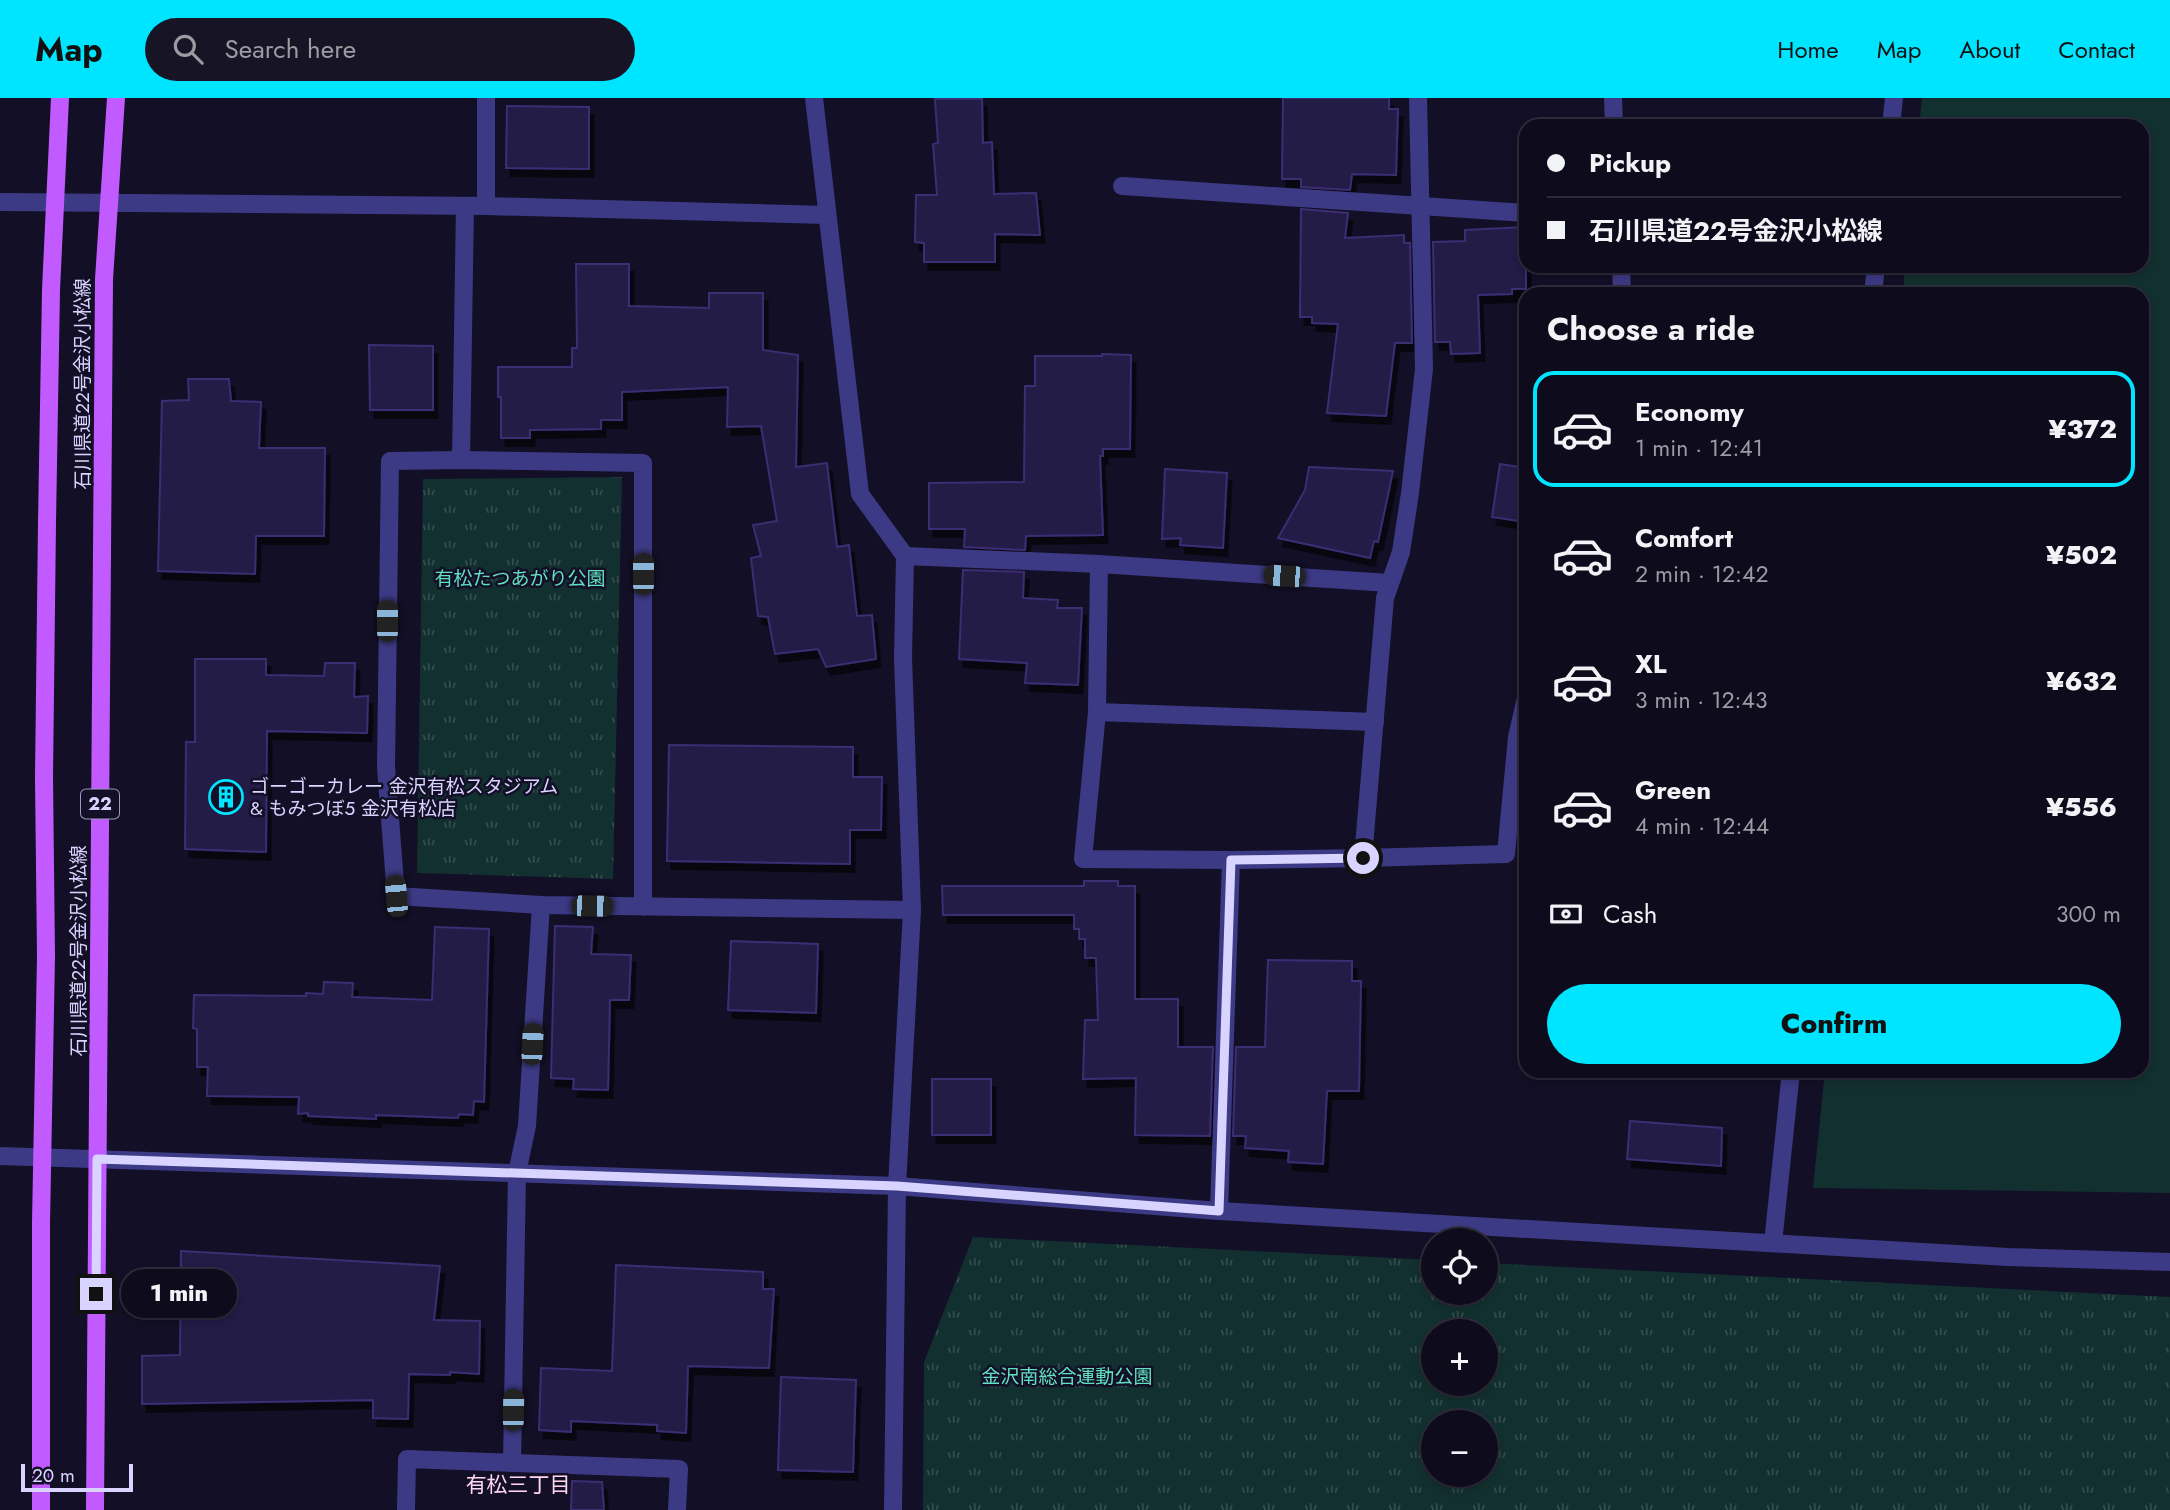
<!DOCTYPE html>
<meta charset="utf-8">
<style>
body{margin:0;font-family:Jost,"Noto Sans JP",sans-serif;background:#171425;color:#f1f3f6;height:100vh;display:flex;flex-direction:column;font-size:26px;white-space:nowrap}
*{box-sizing:border-box;margin:0}
p{font-size:23px;color:#9b9ba3}
.icon{flex:none;width:38px;height:38px;fill:none;stroke:currentColor;stroke-width:2;stroke-linecap:round;stroke-linejoin:round}
.map{position:relative;flex:1;overflow:hidden}
.sheet{position:absolute;left:1519px;top:189px;width:630px;height:791px;display:flex;flex-direction:column;background:#0e0b1c;border-radius:21px;box-shadow:0 4px 10px #0003,0 0 0 2px #2e2b3b}
.sheet>*{flex:none}
.hud{position:absolute;left:1519px;top:21px;width:630px;height:154px;border-radius:21px;box-shadow:0 4px 10px #0003,0 0 0 2px #2e2b3b;display:grid;align-content:center;height:154px;padding:0 28px;background:#0e0b1c}
.buttons{position:absolute;left:1421px;top:1130px;display:grid;gap:14px}
.buttons a{display:grid;place-items:center;width:77px;height:77px;border-radius:50%;background:#0e0b1c;box-shadow:0 4px 10px #0003,0 0 0 2px #2e2b3b;font-size:35px}
.scale{position:absolute;left:21px;bottom:18px;width:112px;box-sizing:border-box;padding-left:7px;border:4px solid #d9d4ff;border-top:0;font-size:19px;line-height:24px;white-space:nowrap;color:#d9d4ff;-webkit-text-stroke:5px #130f26;paint-order:stroke}
.end{position:absolute;width:32px;height:32px;margin:-16px;border:9px solid #d9d4ff;background:#111;box-shadow:0 0 0 4px #111}
.from{border-radius:50%}
.bubble{position:absolute;height:49px;border-radius:24px;background:#0e0b1c;box-shadow:0 4px 10px #0003,0 0 0 2px #2e2b3b;font-size:23px;font-weight:800;line-height:49px;text-align:center}
.car{position:absolute;width:21px;height:42px;margin:-21px -10px;border-radius:9px;box-shadow:0 0 5px 2px #0007;background:linear-gradient(#222 24%,#8ab4d8 0 40%,#222 0 76%,#8ab4d8 0 86%,#222 0)}
.hud b{display:flex;align-items:center;gap:24px;height:66px;font-size:26px}
.hud b+b{border-top:2px solid #2e2b3b}
.hud i{width:18px;height:18px;background:#f1f3f6}
ul{padding:0;list-style:none}
li{display:flex;align-items:center;gap:21px;height:116px;margin:0 14px 10px;padding:0 14px;border:4px solid transparent;border-radius:21px}
li div{flex:1}
li b{display:block;font-size:26px}
li em{font-style:normal;font-weight:800}
li.on{border-color:#00e5ff}
li>.icon{width:63px;height:63px;stroke-width:1.5}
h2{padding:0 28px;font-size:32px;line-height:84px}
.pay{display:flex;align-items:center;gap:18px;height:77px;padding:0 28px;font-size:26px}
.pay p{margin-inline-start:auto}
.action{display:flex;gap:14px;margin-top:auto;padding:14px 28px}
.action a{flex:1;height:80px;border-radius:42px;background:#00e5ff;color:#111;font-size:28px;font-weight:800;line-height:80px;text-align:center}
header{display:flex;align-items:center;gap:42px;box-sizing:border-box;height:98px;padding:0 35px;background:#00e5ff;color:#111}
header strong{font-size:33px}
nav{display:flex;gap:38px;margin-inline-start:auto;font-size:24px}
.search{width:490px;height:63px;background:#171425;display:flex;align-items:center;gap:18px;box-sizing:border-box;padding:0 24px;border-radius:38px;color:#9b9ba3;font-size:26px}
.map>svg:first-child{display:block}
.grass{fill:#12302f}
.park{fill:url(#park-tufts);fill-rule:evenodd}
.building{fill:#241b47;stroke:#3b2d73;stroke-width:2;filter:url(#shadow)}
.lines{fill:none;stroke-linecap:round;stroke-linejoin:round}
.minor{stroke:#3d3a85;stroke-width:18}
.tertiary{stroke:#3d3a85;stroke-width:18}
.primary{stroke:#c25bff;stroke-width:18}
.route{stroke:#d9d4ff;stroke-width:9}
.labels{text-anchor:middle;dominant-baseline:central;stroke-width:5;stroke-linejoin:round;paint-order:stroke}
.shield{fill:#130f26;stroke:#9e99be;stroke-width:2}
.shield-label{font-size:18px;font-weight:bold;fill:#d9d4ff}
.street-label{font-size:19px;fill:#d9d4ff;stroke:#130f26}
.park-label{font-size:19px;fill:#5fe0c0;stroke:#130f26}
.poi-label{font-size:19px;fill:#d9d4ff;stroke:#130f26;text-anchor:start}
.neighbourhood-label{font-size:21px;fill:#ffd6f0;stroke:#130f26}
</style>
<header>
<strong>Map</strong>
<div class="search"><svg class="icon" aria-label="search" viewBox="0 0 24 24"><circle cx="10" cy="10" r="6"/><path d="M15 15l6 6"/></svg>Search here</div>
<nav><a>Home</a><a>Map</a><a>About</a><a>Contact</a></nav>
</header>
<div class="map">
<svg width="2170" height="1412" viewBox="0 0 2170 1412">
<defs>
<pattern id="park-tufts" width="24" height="20" patternUnits="userSpaceOnUse" patternTransform="scale(1.75)"><rect width="24" height="20" fill="#12302f"/><path d="M3 7l-1-3M5 7V3M7 7l1-3M15 17l-1-3M17 17v-4M19 17l1-3" fill="none" stroke="#344d4e"/></pattern>
<filter id="shadow"><feDropShadow dx="4.5" dy="8" stdDeviation="0" flood-color="#0009"/></filter>
</defs>
<rect width="100%" height="100%" fill="#130f26"/>
<path class="grass" d="M 1922,0 L 2170,0 L 2170,1095 L 1813,1090 L 1825,973 L 2142,973 L 2142,196 L 1903,196 L 1905,168 L 2142,168 L 2142,28 L 1919,28 Z"/>
<g class="park">
<path d="M 622,379 L 613,781 L 417,775 L 423,381 Z"/>
<path d="M 973,1139 L 1433,1162 L 1433,1195 L 1486,1195 L 1486,1165 L 2170,1199 L 2170,1412 L 923,1412 L 924,1264 ZM 1433,1234 L 1486,1234 L 1486,1286 L 1433,1286 ZM 1433,1325 L 1486,1325 L 1486,1377 L 1433,1377 Z"/>
</g>
<g class="building">
<path d="M 1283,0 L 1389,0 L 1389,11 L 1398,11 L 1396,77 L 1352,76 L 1350,92 L 1301,89 L 1301,81 L 1282,81 Z"/>
<path d="M 935,1 L 982,1 L 983,45 L 992,44 L 994,96 L 1036,95 L 1040,137 L 995,136 L 995,164 L 924,164 L 924,145 L 915,144 L 916,97 L 937,97 L 933,46 L 938,45 Z"/>
<path d="M 507,8 L 589,9 L 589,71 L 506,70 Z"/>
<path d="M 1301,111 L 1348,115 L 1345,140 L 1404,137 L 1404,145 L 1410,145 L 1412,245 L 1395,245 L 1386,318 L 1327,315 L 1338,226 L 1312,225 L 1312,219 L 1300,219 Z"/>
<path d="M 1526,129 L 1526,191 L 1512,191 L 1512,196 L 1478,197 L 1480,255 L 1451,256 L 1450,244 L 1435,244 L 1433,144 L 1465,143 L 1465,132 Z"/>
<path d="M 576,166 L 629,166 L 629,208 L 709,210 L 709,195 L 763,195 L 763,252 L 798,257 L 796,369 L 827,365 L 837,449 L 849,447 L 857,518 L 872,517 L 876,561 L 826,569 L 818,551 L 775,556 L 768,519 L 758,518 L 751,460 L 761,458 L 753,427 L 777,423 L 761,328 L 727,329 L 728,289 L 622,294 L 622,322 L 601,322 L 601,331 L 530,332 L 530,340 L 501,340 L 501,299 L 498,299 L 498,269 L 572,269 L 572,250 L 577,250 Z"/>
<path d="M 369,247 L 433,248 L 433,312 L 370,312 Z"/>
<path d="M 1102,256 L 1131,257 L 1130,351 L 1103,351 L 1103,358 L 1100,358 L 1103,437 L 1026,438 L 1025,452 L 964,449 L 965,431 L 929,431 L 929,385 L 1024,384 L 1025,288 L 1035,288 L 1035,258 L 1102,258 Z"/>
<path d="M 188,281 L 229,281 L 231,303 L 261,304 L 259,350 L 325,350 L 324,438 L 256,438 L 255,476 L 158,473 L 162,303 L 189,302 Z"/>
<path d="M 1500,366 L 1526,370 L 1526,424 L 1492,419 Z"/>
<path d="M 1309,369 L 1393,373 L 1378,444 L 1374,443 L 1370,460 L 1278,440 L 1305,392 Z"/>
<path d="M 1165,371 L 1227,375 L 1223,450 L 1180,447 L 1181,440 L 1162,441 Z"/>
<path d="M 963,472 L 1024,474 L 1023,500 L 1058,502 L 1057,510 L 1082,510 L 1078,587 L 1025,585 L 1027,565 L 959,561 Z"/>
<path d="M 195,561 L 266,561 L 266,577 L 324,578 L 325,565 L 355,565 L 354,599 L 368,598 L 367,635 L 267,633 L 266,754 L 185,751 L 186,644 L 195,644 Z"/>
<path d="M 669,647 L 853,649 L 853,679 L 882,679 L 881,732 L 850,732 L 850,766 L 667,763 Z"/>
<path d="M 1084,783 L 1118,783 L 1118,788 L 1135,788 L 1135,901 L 1178,901 L 1178,949 L 1213,949 L 1210,1038 L 1135,1037 L 1136,980 L 1083,981 L 1085,922 L 1098,922 L 1096,860 L 1085,860 L 1085,841 L 1079,841 L 1079,831 L 1074,831 L 1074,817 L 943,817 L 942,788 L 1084,788 Z"/>
<path d="M 555,828 L 593,829 L 591,856 L 631,857 L 629,902 L 610,902 L 608,992 L 573,991 L 574,981 L 551,980 Z"/>
<path d="M 435,829 L 489,831 L 484,1004 L 474,1003 L 473,1017 L 459,1016 L 458,1020 L 376,1017 L 376,1021 L 308,1018 L 308,1015 L 298,1016 L 299,999 L 207,998 L 208,969 L 197,969 L 197,931 L 193,930 L 194,897 L 306,898 L 306,895 L 323,896 L 324,884 L 353,885 L 352,899 L 432,902 Z"/>
<path d="M 731,843 L 818,846 L 816,915 L 728,912 Z"/>
<path d="M 1268,862 L 1352,863 L 1352,883 L 1361,883 L 1359,993 L 1327,993 L 1323,1066 L 1288,1064 L 1289,1053 L 1245,1050 L 1246,1038 L 1233,1038 L 1236,949 L 1265,949 Z"/>
<rect x="932" y="981" width="59" height="56"/>
<path d="M 1630,1023 L 1722,1030 L 1721,1068 L 1627,1061 Z"/>
<path d="M 181,1153 L 440,1168 L 434,1222 L 480,1223 L 479,1276 L 450,1274 L 450,1277 L 409,1276 L 408,1321 L 373,1320 L 373,1302 L 142,1306 L 142,1258 L 180,1257 Z"/>
<path d="M 616,1167 L 763,1174 L 763,1191 L 774,1191 L 769,1270 L 688,1268 L 686,1335 L 657,1333 L 657,1327 L 571,1323 L 571,1334 L 539,1332 L 541,1270 L 612,1273 Z"/>
<path d="M 781,1279 L 856,1282 L 853,1374 L 778,1372 Z"/>
<path d="M 572,1383 L 602,1384 L 604,1412 L 571,1412 Z"/>
</g>
<g class="lines">
<g class="minor">
<path d="M 814,0 L 860,396 L 905,458 L 903,560 L 912,812 L 897,1088 L 893,1412"/>
<path d="M 1613,0 L 1614,28"/>
<path d="M 1891,28 L 1894,0"/>
<path d="M 1122,88 L 1526,115"/>
<path d="M 0,104 L 486,108 L 827,117"/>
<path d="M 486,108 L 486,0"/>
<path d="M 1621,168 L 1622,196"/>
<path d="M 1873,196 L 1876,168"/>
<path d="M 461,362 L 465,108"/>
<path d="M 905,458 L 1099,466 L 1390,485"/>
<path d="M 1099,466 L 1097,614 L 1083,761 L 1231,762"/>
<path d="M 1097,614 L 1375,624"/>
<path d="M 1363,760 L 1506,756 L 1517,639 L 1526,600"/>
<path d="M 643,809 L 643,365 L 461,362 L 390,363 L 386,669 L 396,798 L 541,807 L 912,812"/>
<path d="M 1219,1113 L 1231,762 L 1363,760 L 1385,500 L 1401,454 L 1410,395 L 1424,271 L 1418,0"/>
<path d="M 1773,1145 L 1791,973"/>
<path d="M 512,1365 L 517,1075 L 527,1028 L 541,807"/>
<path d="M 406,1412 L 407,1361 L 679,1371 L 677,1412"/>
</g>
<path class="tertiary" d="M 0,1058 L 897,1088 L 1219,1113 L 2008,1159 L 2170,1164"/>
<g class="primary">
<path d="M 41,1412 L 41,1125 L 46,858 L 44,680 L 47,424 L 51,192 L 60,0"/>
<path d="M 95,1412 L 104,181 L 116,0"/>
</g>
</g>
<g class="lines">
<path class="route" d="M 96,1196 L 97,1061 L 897,1088 L 1219,1113 L 1231,762 L 1363,760"/>
</g>
<defs>
<g id="building-ring" transform="scale(1.75)"><circle r="9.5" fill="#130f26" stroke="#00e5ff" stroke-width="1.5"/><path d="M-4-6H4V6H1V3H-1V6H-4ZM-2.5-4.3h1.7v1.8h-1.7ZM.8-4.3h1.7v1.8H.8ZM-2.5-1h1.7V.8h-1.7ZM.8-1h1.7V.8H.8Z" fill="#00e5ff"/></g>
</defs>
<g fill-rule="evenodd">
<use href="#building-ring" x="226" y="699"/>
</g>
<g class="labels">
<rect class="shield" x="81" y="691.5" width="38" height="29" rx="5"/>
<g class="shield-label">
<text x="100" y="706">22</text>
</g>
<g class="street-label">
<text transform="translate(82 286) rotate(-90)">石川県道22号金沢小松線</text>
<text transform="translate(78 853) rotate(-90)">石川県道22号金沢小松線</text>
</g>
<g class="park-label">
<text x="520" y="480">有松たつあがり公園</text>
<text x="1067" y="1278">金沢南総合運動公園</text>
</g>
<g class="poi-label">
<text x="250" y="688">ゴーゴーカレー 金沢有松スタジアム<tspan x="250" dy="22">&amp; もみつぼ5 金沢有松店</tspan></text>
</g>
<g class="neighbourhood-label">
<text x="518" y="1387">有松三丁目</text>
</g>
</g>
</svg>
<div class="buttons">
<a><svg class="icon" aria-label="locate" viewBox="0 0 24 24"><circle cx="12" cy="12" r="6"/><path d="M12 2v4M12 18v4M2 12h4M18 12h4"/></svg></a>
<a>+</a>
<a>−</a>
</div>
<div class="scale">20 m</div>
<i class="end from" style="left:1363px;top:760px"></i>
<i class="end" style="left:96px;top:1196px"></i>
<div class="bubble" style="left:121px;top:1171px;width:116px">1 min</div>
<i class="car" style="left:643px;top:476px;rotate:0deg"></i>
<i class="car" style="left:1284px;top:478px;rotate:274deg"></i>
<i class="car" style="left:387px;top:523px;rotate:0deg"></i>
<i class="car" style="left:396px;top:798px;rotate:355deg"></i>
<i class="car" style="left:592px;top:808px;rotate:91deg"></i>
<i class="car" style="left:532px;top:946px;rotate:3deg"></i>
<i class="car" style="left:513px;top:1312px;rotate:1deg"></i>
<div class="hud">
<b><i class="from"></i>Pickup</b>
<b><i></i>石川県道22号金沢小松線</b>
</div>
<section class="sheet">
<h2>Choose a ride</h2>
<ul>
<li class="on"><svg class="icon" aria-label="car" viewBox="0 0 24 24"><path d="M5 17H2v-5l4-1 3-4h7l3 4 3 1v5h-3M9 17h6M6 11h13"/><circle cx="7" cy="17" r="2"/><circle cx="17" cy="17" r="2"/></svg><div><b>Economy</b><p>1 min · 12:41</p></div><em>¥372</em></li>
<li><svg class="icon" aria-label="car" viewBox="0 0 24 24"><path d="M5 17H2v-5l4-1 3-4h7l3 4 3 1v5h-3M9 17h6M6 11h13"/><circle cx="7" cy="17" r="2"/><circle cx="17" cy="17" r="2"/></svg><div><b>Comfort</b><p>2 min · 12:42</p></div><em>¥502</em></li>
<li><svg class="icon" aria-label="car" viewBox="0 0 24 24"><path d="M5 17H2v-5l4-1 3-4h7l3 4 3 1v5h-3M9 17h6M6 11h13"/><circle cx="7" cy="17" r="2"/><circle cx="17" cy="17" r="2"/></svg><div><b>XL</b><p>3 min · 12:43</p></div><em>¥632</em></li>
<li><svg class="icon" aria-label="car" viewBox="0 0 24 24"><path d="M5 17H2v-5l4-1 3-4h7l3 4 3 1v5h-3M9 17h6M6 11h13"/><circle cx="7" cy="17" r="2"/><circle cx="17" cy="17" r="2"/></svg><div><b>Green</b><p>4 min · 12:44</p></div><em>¥556</em></li>
</ul>
<div class="pay"><svg class="icon" aria-label="cash" viewBox="0 0 24 24"><path d="M3 7h18v10H3z"/><circle cx="12" cy="12" r="2"/></svg>Cash<p>300 m</p></div>
<div class="action"><a>Confirm</a></div>
</section>
</div>
